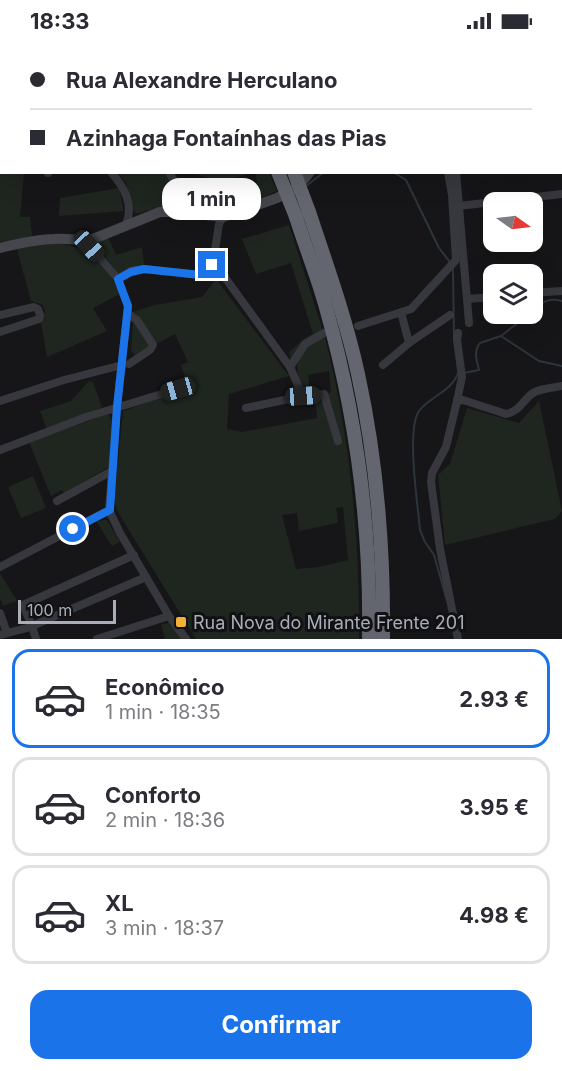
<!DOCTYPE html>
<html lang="pt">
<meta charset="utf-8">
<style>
body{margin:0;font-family:Inter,sans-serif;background:#f2f2f3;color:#2b2b33;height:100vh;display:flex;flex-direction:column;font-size:22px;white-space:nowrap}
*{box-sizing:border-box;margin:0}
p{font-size:20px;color:#7c7c81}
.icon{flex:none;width:33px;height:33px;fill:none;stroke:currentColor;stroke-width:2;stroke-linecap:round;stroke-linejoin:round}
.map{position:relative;height:597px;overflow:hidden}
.side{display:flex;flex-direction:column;background:#fff;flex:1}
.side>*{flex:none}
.hud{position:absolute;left:0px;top:0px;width:562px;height:132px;box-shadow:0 6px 24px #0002;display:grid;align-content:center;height:132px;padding:0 30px;background:#fff}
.needle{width:39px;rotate:104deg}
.buttons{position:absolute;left:483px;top:150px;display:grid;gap:12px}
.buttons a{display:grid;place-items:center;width:60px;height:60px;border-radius:12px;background:#fff;box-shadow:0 6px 24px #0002;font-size:30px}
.scale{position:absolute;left:18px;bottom:15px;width:98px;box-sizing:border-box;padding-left:6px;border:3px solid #a8adb8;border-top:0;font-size:16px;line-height:21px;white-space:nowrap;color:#a8adb8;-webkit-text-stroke:4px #111113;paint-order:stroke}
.end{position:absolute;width:27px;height:27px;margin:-14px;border:8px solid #1a73e8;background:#fff;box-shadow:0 0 0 3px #fff}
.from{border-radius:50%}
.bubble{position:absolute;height:42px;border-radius:18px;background:#fff;box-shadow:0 6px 24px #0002;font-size:20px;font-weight:700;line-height:42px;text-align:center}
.car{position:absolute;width:18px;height:36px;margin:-18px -9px;border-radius:8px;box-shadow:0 0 4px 2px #0007;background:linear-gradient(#222 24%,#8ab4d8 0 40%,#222 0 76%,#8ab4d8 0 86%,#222 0)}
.hud b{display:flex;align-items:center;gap:21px;height:57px;font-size:22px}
.hud b+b{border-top:2px solid #e1e1e2}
.hud i{width:15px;height:15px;background:#2b2b33}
ul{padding:10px 0 0;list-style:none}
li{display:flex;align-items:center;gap:18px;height:99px;margin:0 12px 9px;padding:0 18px;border:3px solid #e1e1e2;border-radius:18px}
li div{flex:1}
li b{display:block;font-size:22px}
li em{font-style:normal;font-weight:700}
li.current{border-color:#1a73e8}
li>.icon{width:54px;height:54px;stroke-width:1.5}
.button{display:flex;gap:12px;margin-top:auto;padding:12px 30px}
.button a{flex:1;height:69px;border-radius:18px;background:#1a73e8;color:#fff;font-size:24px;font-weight:700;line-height:69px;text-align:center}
.status{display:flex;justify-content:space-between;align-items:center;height:42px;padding:0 30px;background:#fff;direction:ltr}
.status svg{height:16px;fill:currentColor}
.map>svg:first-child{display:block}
.green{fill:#1e261f;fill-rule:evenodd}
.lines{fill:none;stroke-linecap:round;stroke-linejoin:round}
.stream{stroke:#2c353c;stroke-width:2}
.street{stroke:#37383d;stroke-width:8}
.secondary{stroke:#45474d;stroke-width:10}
.highway{stroke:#63666e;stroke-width:14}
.highway-bridge{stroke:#63666e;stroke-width:14}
.route{stroke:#1a73e8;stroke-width:8}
.poi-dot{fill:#f2b134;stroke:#111113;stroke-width:2}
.labels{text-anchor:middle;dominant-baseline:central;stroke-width:6;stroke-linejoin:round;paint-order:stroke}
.poi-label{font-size:18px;fill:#a8adb8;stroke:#111113;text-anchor:start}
</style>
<div class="status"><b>18:33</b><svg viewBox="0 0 49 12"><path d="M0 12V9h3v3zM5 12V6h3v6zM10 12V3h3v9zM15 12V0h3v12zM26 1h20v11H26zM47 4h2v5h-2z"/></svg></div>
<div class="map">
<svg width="562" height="597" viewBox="0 0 562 597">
<rect width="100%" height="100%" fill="#161618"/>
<g class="green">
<path d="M 0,95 L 1,95 L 2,130 L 24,131 L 20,175 L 30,175 L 32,194 L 0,201 Z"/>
<path d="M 119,131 L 166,131 L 184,163 L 161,165 L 136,172 L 133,168 L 126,141 Z"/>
<path d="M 192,131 L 251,131 L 218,141 L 206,166 L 198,164 L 207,151 L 209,136 Z"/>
<path d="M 255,131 L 269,131 L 277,149 L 261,156 Z"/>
<path d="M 119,146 L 124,169 L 59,174 L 60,156 Z"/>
<path d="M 289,183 L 323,289 L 301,301 L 291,319 L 289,310 L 305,296 L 313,292 L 291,221 L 256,232 L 242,197 Z"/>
<path d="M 108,195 L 116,213 L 142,205 L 144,224 L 119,232 L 98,206 L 100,199 Z"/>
<path d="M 50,200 C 61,202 74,203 83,209 C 98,218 115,235 120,252 L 93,266 L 107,289 L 47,315 L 41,280 L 45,270 L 43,263 L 31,259 L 17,207 Z"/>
<path d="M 216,237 L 289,334 L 229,352 L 227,387 L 242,390 L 317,376 L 315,357 L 331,350 L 329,329 L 308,333 L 310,351 C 287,327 297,306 325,295 C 350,396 360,493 359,597 L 196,597 L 119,472 L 114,459 L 123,369 L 169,353 L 172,356 L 184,354 L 188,343 L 181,323 L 188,320 L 175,292 L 156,302 L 138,274 L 132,270 L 155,263 L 202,255 ZM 343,465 L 348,518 L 319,525 L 296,527 L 282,473 L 297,471 L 299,489 L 337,481 L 338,479 L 336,466 Z"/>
<path d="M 135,278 L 149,306 L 136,314 L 131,309 L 133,279 Z"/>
<path d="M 89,339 L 93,340 L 102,365 L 47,388 L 40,369 L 71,359 Z"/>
<path d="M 539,359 L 562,469 L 555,477 L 445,503 L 438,433 L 450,422 L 467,366 L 519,381 Z"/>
<path d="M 105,373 L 109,373 L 112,378 L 109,425 L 64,451 L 62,448 L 51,454 L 29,400 Z"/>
<path d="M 33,434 L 46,466 L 21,476 L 8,445 Z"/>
<path d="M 107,478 L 120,500 L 112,504 L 96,479 Z"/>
<path d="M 0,531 L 17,559 L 3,564 L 0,556 Z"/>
<path d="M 169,581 L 182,597 L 165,597 L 161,582 Z"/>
</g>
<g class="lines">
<g class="stream">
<path d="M 343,2 L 343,0"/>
<path d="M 393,130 L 406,138 L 439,206 L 453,224 L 454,299"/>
<path d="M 305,145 L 324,130"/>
<path d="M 532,269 C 543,260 548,255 562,259"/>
<path d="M 501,294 L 539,319 L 562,324"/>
<path d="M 464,331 L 479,328 C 477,318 473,310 480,301 L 501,294 L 529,272"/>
<path d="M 447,559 L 434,513 L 425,500 L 420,488 C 418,464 406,388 419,369 C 429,355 452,349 458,331"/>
</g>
<g class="street">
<path d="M 444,0 L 444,2"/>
<path d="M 351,2 L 352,0"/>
<path d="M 0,41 L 2,41"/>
<path d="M 48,130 L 48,131"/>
<path d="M 111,130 C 125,146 134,163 126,183"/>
<path d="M 169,130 L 192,171"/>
<path d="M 456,130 L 469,281"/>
<path d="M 459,164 L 562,152"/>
<path d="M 223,175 L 219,182 L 215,208 L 226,237 L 290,325 L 303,354"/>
<path d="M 81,199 L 89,203 L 118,237 L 128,264 L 117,365 L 109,468 L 120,491 L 169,574 L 186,597"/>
<path d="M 118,237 L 131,229 L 144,227 L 210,234 L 217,214"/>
<path d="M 532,251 L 562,249"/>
<path d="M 467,257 L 494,255"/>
<path d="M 128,272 L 137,278 L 153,303 L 150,308 L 129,322"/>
<path d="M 0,273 L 34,265 L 38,267 L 40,273 L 39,277 L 0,290"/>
<path d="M 358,284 L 411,267 L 456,218 L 452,153 L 448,130"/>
<path d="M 458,291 L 457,298 L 462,335 L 457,359 L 446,405 L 432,431 L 431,440 L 440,507 L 458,597"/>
<path d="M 409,301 L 450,273"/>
<path d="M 383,323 L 409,301 L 401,270"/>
<path d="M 290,325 L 305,302 L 324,291"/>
<path d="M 0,359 L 64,338 L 122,323"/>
<path d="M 457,359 L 463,358 L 506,372 C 520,369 522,359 533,351 C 541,346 553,346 562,344"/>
<path d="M 246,366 L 303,354 L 324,352 L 338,399"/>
<path d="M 0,408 L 86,375 L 178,347"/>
<path d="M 57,459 L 112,429"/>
<path d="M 134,513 L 23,563 L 32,584 L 146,535"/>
<path d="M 0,525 L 109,468"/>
<path d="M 0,571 L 7,591"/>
<path d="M 32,584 L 36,597"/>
<path d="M 0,593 L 27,586"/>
<path d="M 97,597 L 169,574"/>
</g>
<g class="secondary">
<path d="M 396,2 L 403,0"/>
<path d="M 561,4 L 562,2"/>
<path d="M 561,69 L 562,75"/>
<path d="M 0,206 C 18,202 35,197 54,197 C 67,196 79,199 93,197 L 160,170 L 177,170 L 223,175 L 277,156 L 298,145 L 310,130"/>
</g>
<g class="highway">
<path d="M 234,0 L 234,2"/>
<path d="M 248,0 L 249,2"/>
<path d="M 309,170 C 327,224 346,277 358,332 C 377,419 384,509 383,597"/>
<path d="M 296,175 C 305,204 317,233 325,262 C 356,371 371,484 369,597"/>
</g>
<g class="highway-bridge">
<path d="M 278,130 L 296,175"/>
<path d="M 294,130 L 309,170"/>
</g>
</g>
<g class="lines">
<path class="route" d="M 73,487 L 110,468 L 117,365 L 128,264 L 118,237 L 131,230 L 144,227 L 210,234 L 212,223"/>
</g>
<rect class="poi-dot" x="175" y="574" width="12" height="12" rx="3"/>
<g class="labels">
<g class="poi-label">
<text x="193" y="580">Rua Nova do Mirante Frente 201</text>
</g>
</g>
</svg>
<div class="buttons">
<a><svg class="needle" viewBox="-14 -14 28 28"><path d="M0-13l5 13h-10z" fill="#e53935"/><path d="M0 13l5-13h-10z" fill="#7c7c81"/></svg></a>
<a><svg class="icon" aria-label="layers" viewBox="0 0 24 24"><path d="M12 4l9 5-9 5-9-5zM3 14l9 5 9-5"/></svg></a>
</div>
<div class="scale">100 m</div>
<i class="end from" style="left:73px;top:487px"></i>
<i class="end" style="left:212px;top:223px"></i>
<div class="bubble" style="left:162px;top:136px;width:99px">1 min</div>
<i class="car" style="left:89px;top:204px;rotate:137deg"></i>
<i class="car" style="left:178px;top:347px;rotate:254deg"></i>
<i class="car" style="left:303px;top:354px;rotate:86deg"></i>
<div class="hud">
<b><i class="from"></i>Rua Alexandre Herculano</b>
<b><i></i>Azinhaga Fontaínhas das Pias</b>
</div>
</div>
<section class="side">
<ul>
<li class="current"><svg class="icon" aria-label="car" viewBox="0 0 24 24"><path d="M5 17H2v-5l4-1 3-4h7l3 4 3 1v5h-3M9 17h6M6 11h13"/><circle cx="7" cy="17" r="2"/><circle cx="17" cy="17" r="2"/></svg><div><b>Econômico</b><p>1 min · 18:35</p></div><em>2.93 €</em></li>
<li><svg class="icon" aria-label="car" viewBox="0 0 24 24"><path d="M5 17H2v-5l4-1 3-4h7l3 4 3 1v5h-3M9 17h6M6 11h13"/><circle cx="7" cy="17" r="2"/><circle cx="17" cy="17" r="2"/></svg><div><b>Conforto</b><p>2 min · 18:36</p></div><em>3.95 €</em></li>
<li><svg class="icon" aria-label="car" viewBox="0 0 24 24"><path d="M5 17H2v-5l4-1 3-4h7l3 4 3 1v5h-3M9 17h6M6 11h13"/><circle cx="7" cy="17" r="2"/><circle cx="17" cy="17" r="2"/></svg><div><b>XL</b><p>3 min · 18:37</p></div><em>4.98 €</em></li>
</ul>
<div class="button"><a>Confirmar</a></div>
</section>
